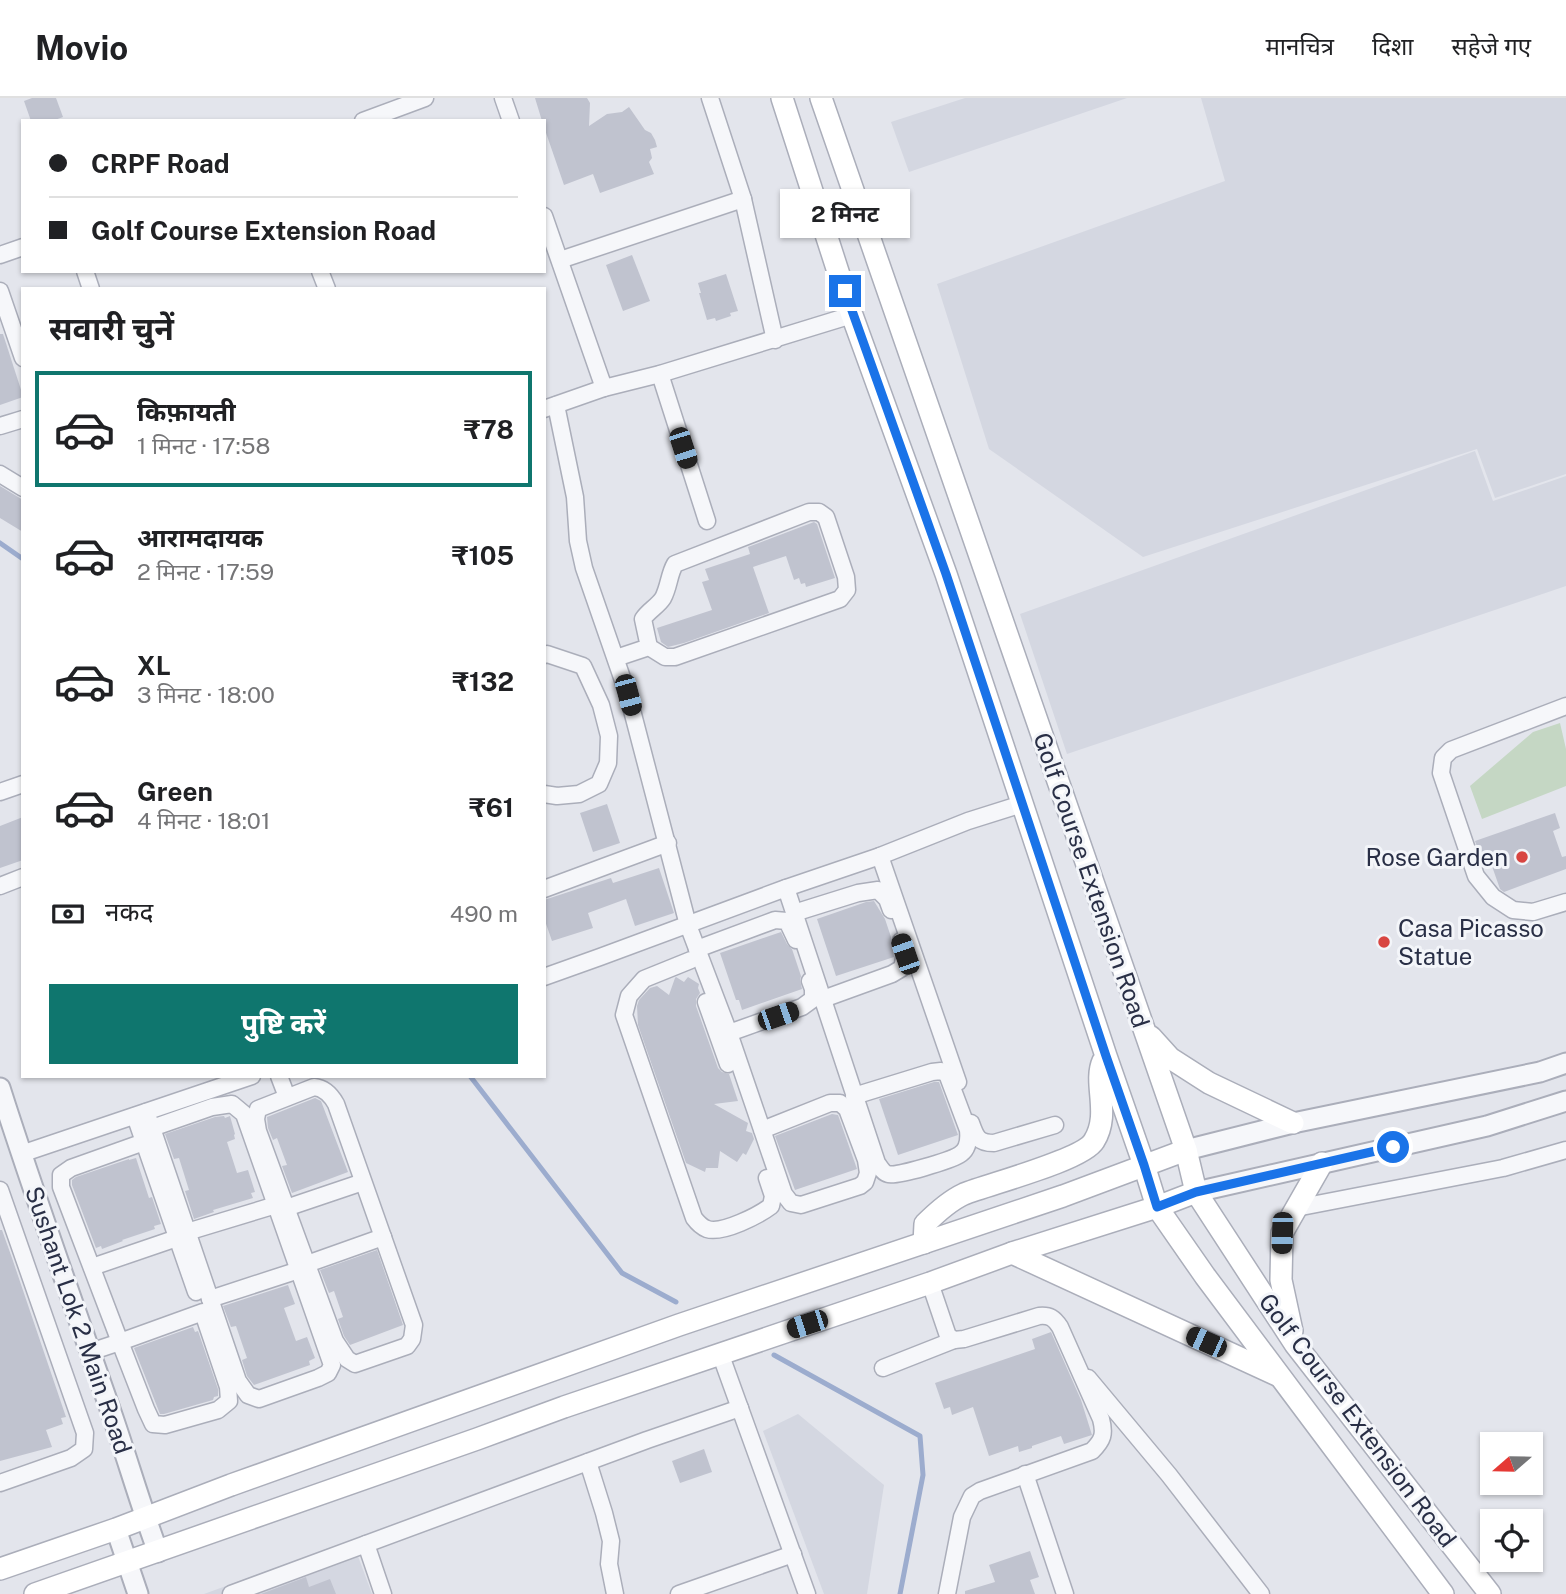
<!DOCTYPE html>
<html lang="hi">
<meta charset="utf-8">
<style>
body{margin:0;font-family:"Public Sans","Noto Sans Devanagari",sans-serif;background:#f6f6f6;color:#202124;height:100vh;display:flex;flex-direction:column;font-size:26px;white-space:nowrap}
*{box-sizing:border-box;margin:0}
p{font-size:23px;color:#757577}
.icon{flex:none;width:38px;height:38px;fill:none;stroke:currentColor;stroke-width:2;stroke-linecap:round;stroke-linejoin:round}
.map{position:relative;flex:1;overflow:hidden}
.details{position:absolute;left:21px;top:189px;width:525px;height:791px;display:flex;flex-direction:column;background:#fff;border-radius:0px;box-shadow:0 2px 5px #0004}
.details>*{flex:none}
.top-card{position:absolute;left:21px;top:21px;width:525px;height:154px;border-radius:0px;box-shadow:0 2px 5px #0004;display:grid;align-content:center;height:154px;padding:0 28px;background:#fff}
.needle{width:46px;rotate:250deg}
.tools{position:absolute;left:1480px;top:1334px;display:grid;gap:14px}
.tools a{display:grid;place-items:center;width:63px;height:63px;border-radius:0px;background:#fff;box-shadow:0 2px 5px #0004;font-size:35px}
.end{position:absolute;width:32px;height:32px;margin:-16px;border:9px solid #1a73e8;background:#fff;box-shadow:0 0 0 4px #fff}
.from{border-radius:50%}
.bubble{position:absolute;height:49px;border-radius:0px;background:#fff;box-shadow:0 2px 5px #0004;font-size:23px;font-weight:700;line-height:49px;text-align:center}
.car{position:absolute;width:21px;height:42px;margin:-21px -10px;border-radius:9px;box-shadow:0 0 5px 2px #0007;background:linear-gradient(#222 24%,#8ab4d8 0 40%,#222 0 76%,#8ab4d8 0 86%,#222 0)}
.top-card b{display:flex;align-items:center;gap:24px;height:66px;font-size:26px}
.top-card b+b{border-top:2px solid #e0e0e0}
.top-card i{width:18px;height:18px;background:#202124}
ul{padding:0;list-style:none}
li{display:flex;align-items:center;gap:21px;height:116px;margin:0 14px 10px;padding:0 14px;border:4px solid transparent;border-radius:0px}
li div{flex:1}
li b{display:block;font-size:26px}
li em{font-style:normal;font-weight:700}
li.active{border-color:#0f766e}
li>.icon{width:63px;height:63px;stroke-width:1.5}
h2{padding:0 28px;font-size:32px;line-height:84px}
.pay{display:flex;align-items:center;gap:18px;height:77px;padding:0 28px;font-size:26px}
.pay p{margin-inline-start:auto}
.button{display:flex;gap:14px;margin-top:auto;padding:14px 28px}
.button a{flex:1;height:80px;border-radius:0px;background:#0f766e;color:#fff;font-size:28px;font-weight:700;line-height:80px;text-align:center}
header{display:flex;align-items:center;gap:42px;box-sizing:border-box;height:98px;padding:0 35px;background:#fff;border-bottom:2px solid #e0e0e0}
header strong{font-size:33px}
nav{display:flex;gap:38px;margin-inline-start:auto;font-size:24px}
.map>svg:first-child{display:block}
.built{fill:#d4d7e1}
.green{fill:#c5d7c4}
.lines{fill:none;stroke-linecap:round;stroke-linejoin:round}
.stream{stroke:#9cacce;stroke-width:5}
.building{fill:#c0c3cf}
.minor-casing{stroke:#abaeba;stroke-width:19}
.tertiary-casing{stroke:#abaeba;stroke-width:23}
.secondary-casing{stroke:#abaeba;stroke-width:24}
.minor{stroke:#f6f7fa;stroke-width:16}
.tertiary{stroke:#f6f7fa;stroke-width:19}
.secondary{stroke:#fff;stroke-width:21}
.route{stroke:#1a73e8;stroke-width:9}
.poi-dot{fill:#d84541;stroke:#f3f5f9;stroke-width:2.5}
.labels{text-anchor:middle;dominant-baseline:central;stroke-width:6;stroke-linejoin:round;paint-order:stroke}
.poi-label{font-size:24px;fill:#292f46;stroke:#f3f5f9;text-anchor:end}
.street-label{font-size:24px;fill:#292f46;stroke:#f3f5f9}
</style>
<header>
<strong>Movio</strong>
<nav><a>मानचित्र</a><a>दिशा</a><a>सहेजे गए</a></nav>
</header>
<div class="map">
<svg width="1566" height="1496" viewBox="0 0 1566 1496">
<rect width="100%" height="100%" fill="#e3e5ec"/>
<g class="built">
<path d="M 965,0 L 1127,0 L 909,74 L 891,24 Z"/>
<path d="M 1201,0 L 1566,0 L 1566,376 L 1495,400 L 1477,351 L 1143,459 L 989,351 L 937,186 L 1225,83 Z"/>
<path d="M 1475,353 L 1493,403 L 1566,378 L 1566,488 L 1067,656 L 1020,516 Z"/>
<path d="M 798,1316 L 884,1387 L 867,1496 L 824,1496 L 763,1333 Z"/>
<path d="M 352,1442 L 372,1496 L 204,1496 Z"/>
</g>
<path class="green" d="M 1560,625 L 1566,651 L 1566,688 L 1482,721 L 1470,688 L 1533,634 Z"/>
<g class="lines">
<g class="stream">
<path d="M 0,445 L 23,461"/>
<path d="M 470,978 L 622,1175 L 676,1204"/>
<path d="M 774,1257 L 920,1338 L 923,1377 L 900,1496"/>
</g>
</g>
<g class="building">
<path d="M 32,0 L 56,0 L 63,19 L 52,23 L 31,23 L 24,3 Z"/>
<path d="M 535,0 L 587,0 L 590,5 L 589,28 L 607,16 L 622,14 L 629,9 L 645,32 L 651,35 L 655,42 L 657,49 L 650,51 L 652,60 L 649,64 L 654,76 L 600,95 L 593,76 L 564,87 L 544,29 L 544,23 L 542,23 Z"/>
<path d="M 632,157 L 650,203 L 623,213 L 606,167 Z"/>
<path d="M 726,176 L 738,213 L 730,215 L 731,218 L 716,223 L 715,220 L 707,222 L 699,195 L 701,195 L 698,185 Z"/>
<path d="M 0,236 L 3,236 L 23,298 L 23,299 L 0,307 Z"/>
<path d="M 0,388 L 23,402 L 23,434 L 0,420 Z"/>
<path d="M 814,424 L 817,426 L 835,480 L 806,489 L 805,485 L 801,486 L 799,480 L 794,482 L 786,458 L 753,469 L 769,515 L 684,545 L 668,549 L 661,544 L 657,530 L 712,512 L 702,484 L 709,482 L 705,471 L 750,456 L 748,449 Z"/>
<path d="M 607,706 L 620,745 L 593,754 L 580,715 Z"/>
<path d="M 1555,715 L 1560,730 L 1553,733 L 1562,759 L 1566,758 L 1566,771 L 1504,794 L 1500,791 L 1487,754 L 1480,757 L 1475,743 Z"/>
<path d="M 23,719 L 23,762 L 0,770 L 0,728 Z"/>
<path d="M 659,770 L 674,815 L 635,828 L 626,801 L 588,815 L 593,830 L 552,843 L 544,820 L 544,802 L 611,780 L 613,785 Z"/>
<path d="M 874,803 L 885,821 L 891,839 L 894,859 L 836,878 L 817,821 L 866,804 Z"/>
<path d="M 781,834 L 787,846 L 792,851 L 801,878 L 800,882 L 802,891 L 742,912 L 739,902 L 736,902 L 720,855 Z"/>
<path d="M 676,879 L 684,884 L 688,879 L 699,886 L 698,890 L 700,895 L 696,901 L 696,908 L 718,970 L 722,974 L 729,976 L 738,1003 L 714,1006 L 748,1025 L 746,1033 L 752,1035 L 754,1041 L 746,1057 L 743,1055 L 737,1064 L 720,1053 L 718,1070 L 706,1070 L 705,1074 L 686,1065 L 638,927 L 637,908 L 639,902 L 650,890 L 657,888 L 669,897 L 675,880 Z"/>
<path d="M 934,984 L 939,984 L 958,1037 L 898,1057 L 879,1001 Z"/>
<path d="M 315,1000 L 321,1003 L 348,1074 L 292,1095 L 282,1068 L 287,1067 L 277,1040 L 273,1042 L 268,1030 L 267,1019 Z"/>
<path d="M 832,1016 L 838,1017 L 857,1071 L 795,1092 L 775,1038 Z"/>
<path d="M 224,1018 L 225,1020 L 230,1018 L 235,1036 L 234,1037 L 235,1041 L 227,1044 L 237,1075 L 248,1072 L 255,1094 L 251,1095 L 253,1100 L 213,1112 L 214,1114 L 194,1121 L 185,1093 L 189,1092 L 179,1060 L 174,1061 L 165,1036 L 215,1019 Z"/>
<path d="M 136,1060 L 149,1100 L 152,1099 L 161,1126 L 154,1128 L 155,1131 L 122,1142 L 123,1143 L 102,1151 L 101,1148 L 96,1150 L 72,1087 L 72,1082 L 76,1079 L 129,1061 L 129,1062 Z"/>
<path d="M 0,1132 L 2,1132 L 12,1160 L 66,1319 L 61,1320 L 63,1326 L 46,1332 L 52,1349 L 0,1363 Z"/>
<path d="M 377,1152 L 403,1227 L 350,1247 L 344,1238 L 338,1221 L 343,1219 L 334,1193 L 329,1195 L 320,1172 Z"/>
<path d="M 288,1187 L 295,1206 L 284,1210 L 296,1243 L 307,1239 L 315,1260 L 309,1263 L 310,1267 L 254,1287 L 247,1278 L 242,1262 L 247,1260 L 236,1228 L 231,1229 L 223,1208 Z"/>
<path d="M 193,1229 L 195,1234 L 198,1233 L 218,1291 L 218,1298 L 214,1299 L 213,1302 L 164,1316 L 160,1316 L 134,1250 Z"/>
<path d="M 1051,1234 L 1081,1302 L 1092,1337 L 1064,1346 L 1061,1338 L 1032,1348 L 1032,1350 L 1019,1354 L 1018,1348 L 989,1358 L 973,1309 L 952,1317 L 950,1309 L 944,1311 L 935,1285 L 1035,1251 L 1032,1241 Z"/>
<path d="M 704,1351 L 712,1374 L 680,1385 L 672,1363 Z"/>
<path d="M 1030,1453 L 1039,1479 L 1030,1482 L 1035,1496 L 965,1496 L 965,1493 L 995,1484 L 989,1467 Z"/>
<path d="M 306,1479 L 309,1489 L 330,1481 L 336,1496 L 261,1496 Z"/>
</g>
<g class="lines">
<g class="minor-casing">
<g id="minor">
<path d="M 503,0 L 511,23"/>
<path d="M 710,0 L 743,101 L 775,242"/>
<path d="M 363,23 L 425,0"/>
<path d="M 544,118 L 604,290"/>
<path d="M 0,157 L 23,149"/>
<path d="M 560,162 L 743,101"/>
<path d="M 85,173 L 91,191"/>
<path d="M 320,173 L 327,191"/>
<path d="M 0,193 L 23,260"/>
<path d="M 660,276 L 707,423"/>
<path d="M 556,307 L 575,399 L 578,443 L 584,470 L 628,597 L 688,827 L 729,935 L 784,1096 L 791,1105 L 801,1107 L 860,1088 L 865,1084 L 868,1075 L 866,1062 L 847,1011 L 840,1005 L 830,1005 L 762,1032"/>
<path d="M 544,311 L 604,290 L 660,276 L 852,217"/>
<path d="M 0,328 L 23,321"/>
<path d="M 0,376 L 23,390"/>
<path d="M 544,557 L 547,556 L 583,568 L 601,607 L 609,638 L 608,665 L 599,686 L 579,696 L 557,698 L 544,696"/>
<path d="M 616,560 L 649,549 L 665,559 L 675,559 L 840,501 L 847,492 L 846,479 L 826,419 L 819,414 L 809,414 L 675,466 C 669,476 669,489 663,500 C 658,508 648,513 643,521 L 649,549"/>
<path d="M 1566,608 L 1451,652 L 1443,660 L 1441,675 L 1476,778 L 1493,799 L 1513,812 L 1533,814 L 1566,804"/>
<path d="M 0,694 L 23,686"/>
<path d="M 880,758 L 958,984"/>
<path d="M 0,788 L 23,779"/>
<path d="M 786,790 L 877,1065 C 880,1069 883,1075 888,1076 C 897,1079 951,1062 959,1057 C 968,1052 969,1041 968,1032 L 947,976 L 941,973 L 932,974 L 854,998"/>
<path d="M 544,791 L 668,745"/>
<path d="M 794,815 L 858,795 L 878,792 L 887,801 L 891,812"/>
<path d="M 697,851 L 775,822 L 787,823 L 796,842"/>
<path d="M 691,862 L 644,881 L 629,898 L 624,917 L 694,1120 C 697,1124 702,1129 707,1131 C 723,1136 759,1117 771,1108 L 773,1098 L 767,1080"/>
<path d="M 544,879 L 600,859 L 786,790 L 880,758 L 968,723 L 1022,706"/>
<path d="M 823,901 L 892,876 L 902,870 L 905,856 L 901,843"/>
<path d="M 706,904 L 728,966"/>
<path d="M 729,935 L 802,909 L 813,901 L 813,891 L 810,883"/>
<path d="M 279,978 L 287,999"/>
<path d="M 314,989 C 325,990 331,997 336,1006 L 414,1227 L 412,1241 L 407,1248 L 355,1266 L 347,1261 L 335,1243 L 258,1033 L 256,1021 L 258,1011 Z"/>
<path d="M 146,1014 L 152,1030 L 238,1283 L 248,1297 L 259,1301 L 318,1280 L 328,1275 L 332,1267 L 244,1016 L 232,1006 L 212,1009 L 152,1030"/>
<path d="M 135,1018 L 196,1194"/>
<path d="M 971,1025 C 976,1039 978,1045 994,1045 L 1055,1027"/>
<path d="M 144,1044 L 71,1070 L 61,1077 L 61,1089 L 120,1244 L 203,1214"/>
<path d="M 21,1056 L 252,978"/>
<path d="M 0,1092 L 85,1335 L 84,1351 L 71,1360 L 0,1385"/>
<path d="M 286,1110 L 363,1084"/>
<path d="M 1296,1110 L 1503,1070 L 1566,1052"/>
<path d="M 187,1134 L 276,1107"/>
<path d="M 307,1166 L 383,1139"/>
<path d="M 92,1169 L 177,1140"/>
<path d="M 930,1185 L 948,1238 L 954,1242 L 964,1241 L 1039,1218 C 1050,1217 1054,1220 1060,1229 L 1101,1321 C 1105,1336 1103,1342 1092,1353 L 980,1393 L 972,1398 L 962,1419 L 947,1496"/>
<path d="M 210,1201 L 299,1172"/>
<path d="M 90,1254 L 120,1244 L 146,1311 L 153,1326 L 165,1327 L 218,1312 L 229,1303 L 228,1289 L 203,1215"/>
<path d="M 720,1255 L 807,1496"/>
<path d="M 883,1270 L 954,1242"/>
<path d="M 1088,1280 L 1169,1377 L 1261,1496"/>
<path d="M 588,1364 L 604,1415 L 611,1443 L 609,1466 L 615,1496"/>
<path d="M 1025,1376 L 1065,1496"/>
<path d="M 366,1446 L 383,1496"/>
<path d="M 231,1496 L 647,1342 L 740,1310"/>
<path d="M 679,1496 L 793,1456"/>
</g>
</g>
<g class="tertiary-casing">
<g id="tertiary">
<path d="M 0,990 C 34,1097 72,1202 109,1308 C 126,1356 140,1406 158,1454"/>
<path d="M 1186,1052 L 1293,1025 L 1540,974 L 1566,965"/>
<path d="M 1196,1094 L 1487,1028 L 1566,1003"/>
<path d="M 116,1431 L 138,1496"/>
</g>
</g>
<g class="secondary-casing">
<g id="secondary">
<path d="M 782,0 L 852,217 L 946,476 L 1106,958 L 1144,1067 L 1157,1109 L 1205,1178 L 1443,1496"/>
<path d="M 821,0 L 1186,1052 L 1196,1094 L 1295,1246 L 1490,1496"/>
<path d="M 1151,939 L 1170,960 L 1209,985 L 1293,1025"/>
<path d="M 924,1145 L 925,1126 C 937,1114 949,1103 964,1096 C 989,1086 1083,1062 1094,1043 C 1111,1016 1093,985 1103,963"/>
<path d="M 1012,1155 L 1277,1277"/>
<path d="M 1292,1233 L 1281,1182 L 1282,1135 L 1322,1065"/>
<path d="M 0,1471 L 116,1431 L 231,1387 L 679,1227 L 1063,1098 L 1186,1052"/>
<path d="M 35,1496 L 477,1341 L 564,1309 L 930,1185 L 1012,1155 L 1157,1109 L 1196,1094"/>
</g>
</g>
<use href="#minor" class="minor"/>
<use href="#tertiary" class="tertiary"/>
<use href="#secondary" class="secondary"/>
</g>
<g class="lines">
<path class="route" d="M 845,193 L 946,476 L 1106,958 L 1144,1067 L 1157,1109 L 1196,1094 L 1393,1049"/>
</g>
<g class="poi-dot">
<circle cx="1522" cy="759" r="7"/>
<circle cx="1384" cy="844" r="7"/>
</g>
<g class="labels">
<g class="poi-label">
<text x="1508" y="759">Rose Garden</text>
<text x="1398" y="830" text-anchor="start">Casa Picasso<tspan x="1398" dy="28">Statue</tspan></text>
</g>
<g class="street-label">
<text transform="translate(1092 782) rotate(71)">Golf Course Extension Road</text>
<text transform="translate(79 1222) rotate(71)">Sushant Lok 2 Main Road</text>
<text transform="translate(1358 1322) rotate(53)">Golf Course Extension Road</text>
</g>
</g>
</svg>
<div class="tools">
<a><svg class="needle" viewBox="-14 -14 28 28"><path d="M0-13l5 13h-10z" fill="#e53935"/><path d="M0 13l5-13h-10z" fill="#757577"/></svg></a>
<a><svg class="icon" aria-label="locate" viewBox="0 0 24 24"><circle cx="12" cy="12" r="6"/><path d="M12 2v4M12 18v4M2 12h4M18 12h4"/></svg></a>
</div>
<i class="end from" style="left:1393px;top:1049px"></i>
<i class="end" style="left:845px;top:193px"></i>
<div class="bubble" style="left:780px;top:91px;width:130px">2 मिनट</div>
<i class="car" style="left:683px;top:350px;rotate:162deg"></i>
<i class="car" style="left:628px;top:597px;rotate:165deg"></i>
<i class="car" style="left:905px;top:856px;rotate:341deg"></i>
<i class="car" style="left:778px;top:918px;rotate:71deg"></i>
<i class="car" style="left:1282px;top:1135px;rotate:182deg"></i>
<i class="car" style="left:807px;top:1226px;rotate:252deg"></i>
<i class="car" style="left:1206px;top:1244px;rotate:294deg"></i>
<div class="top-card">
<b><i class="from"></i>CRPF Road</b>
<b><i></i>Golf Course Extension Road</b>
</div>
<section class="details">
<h2>सवारी चुनें</h2>
<ul>
<li class="active"><svg class="icon" aria-label="car" viewBox="0 0 24 24"><path d="M5 17H2v-5l4-1 3-4h7l3 4 3 1v5h-3M9 17h6M6 11h13"/><circle cx="7" cy="17" r="2"/><circle cx="17" cy="17" r="2"/></svg><div><b>किफ़ायती</b><p>1 मिनट · 17:58</p></div><em>₹78</em></li>
<li><svg class="icon" aria-label="car" viewBox="0 0 24 24"><path d="M5 17H2v-5l4-1 3-4h7l3 4 3 1v5h-3M9 17h6M6 11h13"/><circle cx="7" cy="17" r="2"/><circle cx="17" cy="17" r="2"/></svg><div><b>आरामदायक</b><p>2 मिनट · 17:59</p></div><em>₹105</em></li>
<li><svg class="icon" aria-label="car" viewBox="0 0 24 24"><path d="M5 17H2v-5l4-1 3-4h7l3 4 3 1v5h-3M9 17h6M6 11h13"/><circle cx="7" cy="17" r="2"/><circle cx="17" cy="17" r="2"/></svg><div><b>XL</b><p>3 मिनट · 18:00</p></div><em>₹132</em></li>
<li><svg class="icon" aria-label="car" viewBox="0 0 24 24"><path d="M5 17H2v-5l4-1 3-4h7l3 4 3 1v5h-3M9 17h6M6 11h13"/><circle cx="7" cy="17" r="2"/><circle cx="17" cy="17" r="2"/></svg><div><b>Green</b><p>4 मिनट · 18:01</p></div><em>₹61</em></li>
</ul>
<div class="pay"><svg class="icon" aria-label="cash" viewBox="0 0 24 24"><path d="M3 7h18v10H3z"/><circle cx="12" cy="12" r="2"/></svg>नकद<p>490 m</p></div>
<div class="button"><a>पुष्टि करें</a></div>
</section>
</div>
